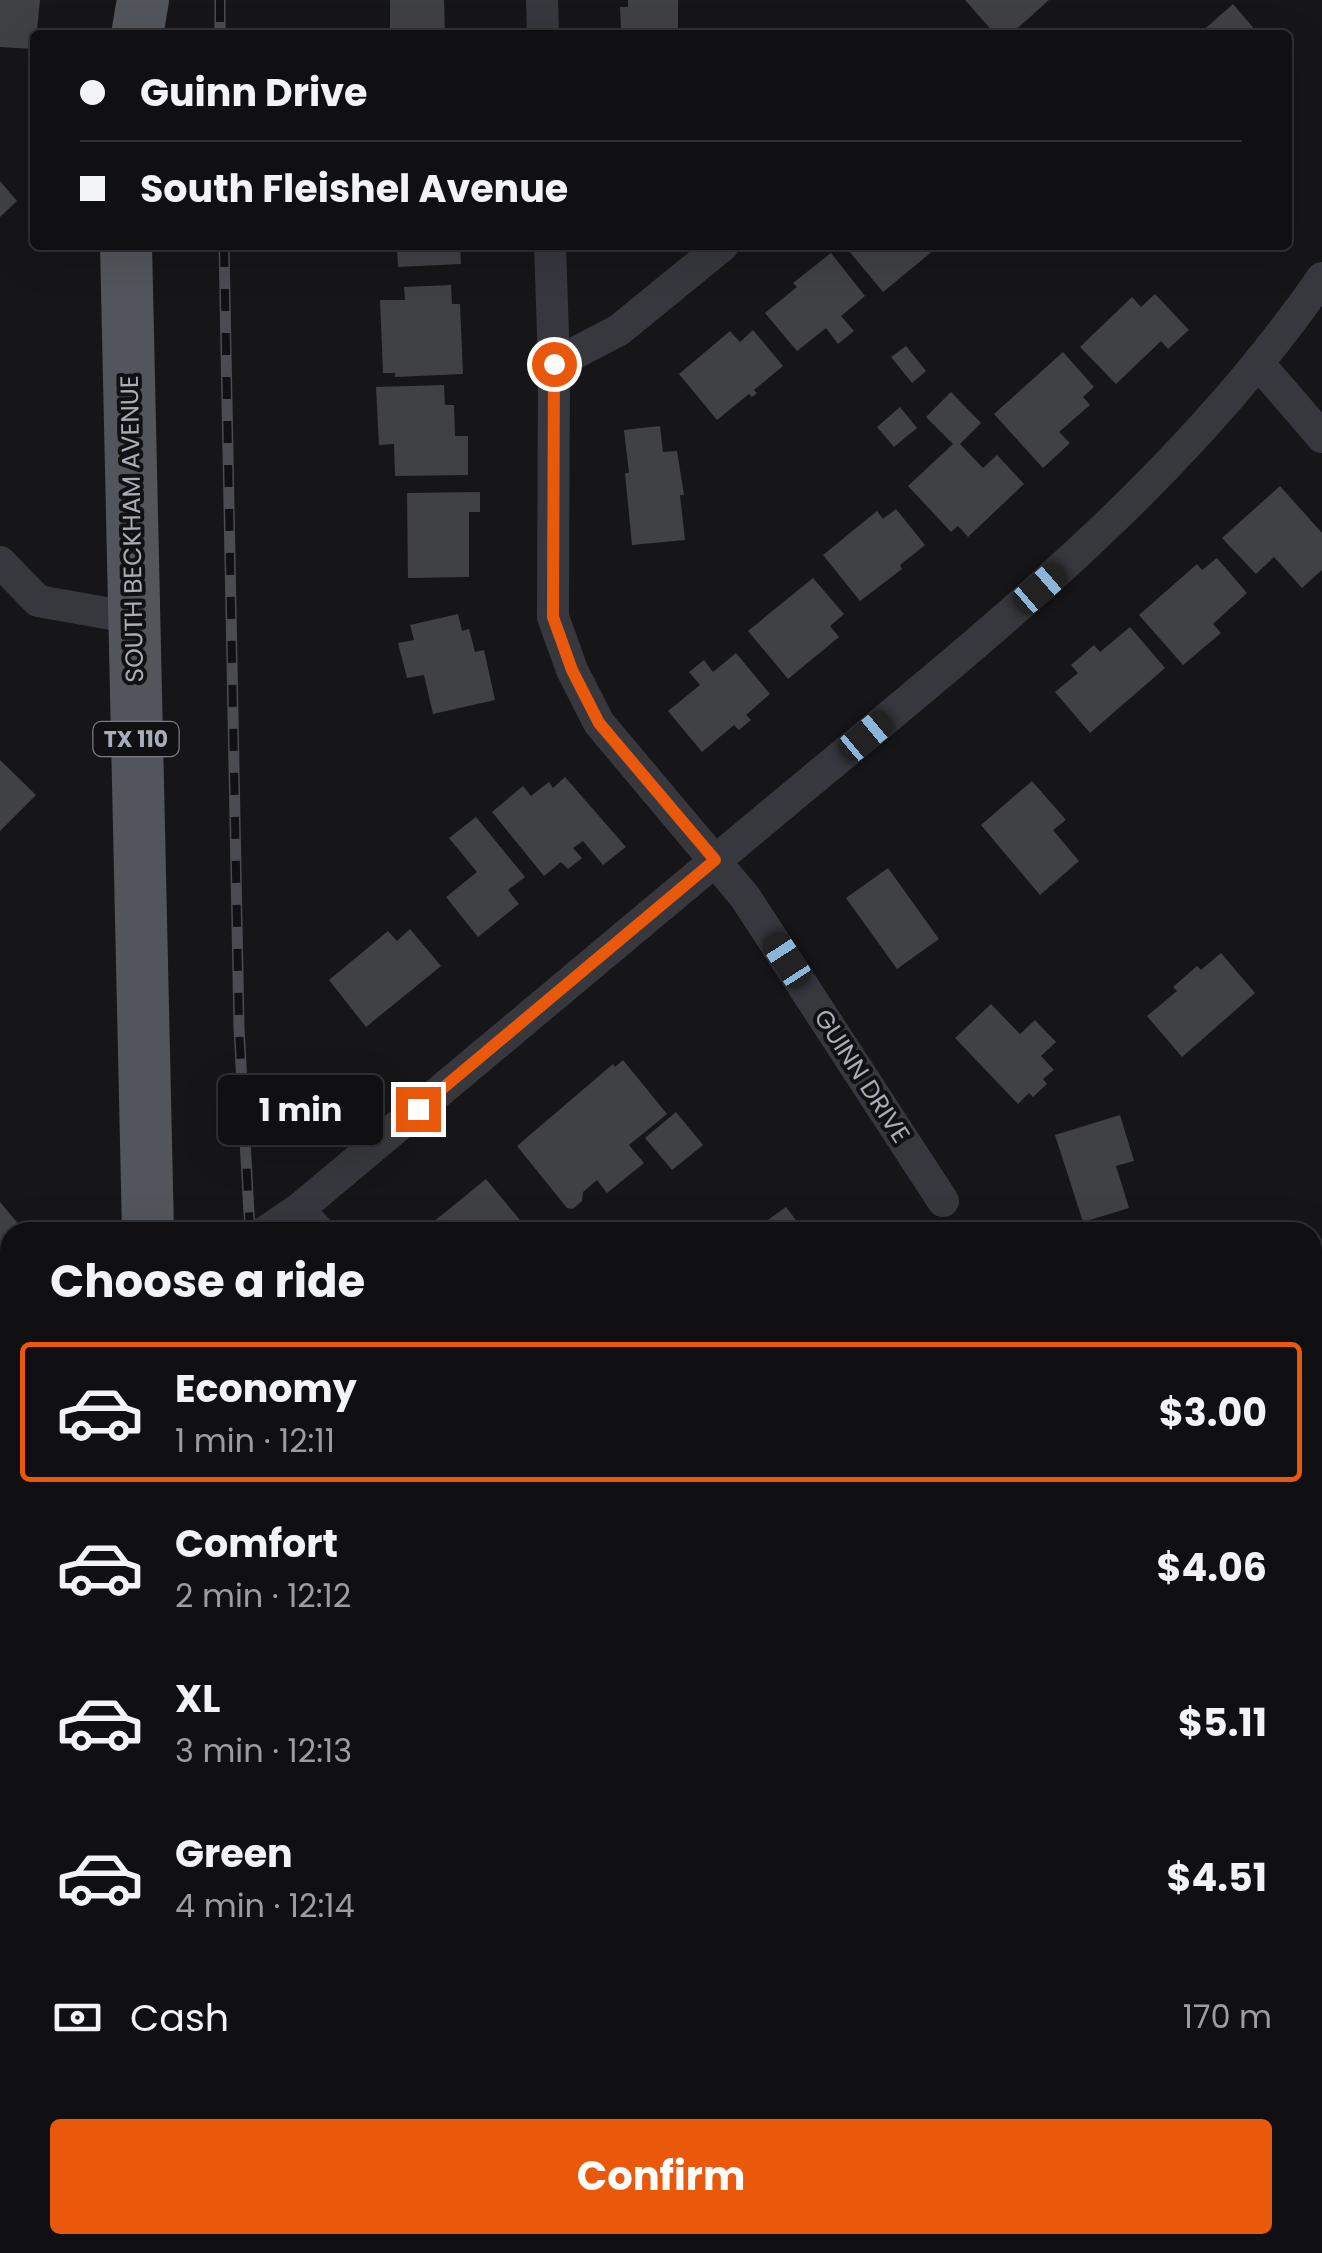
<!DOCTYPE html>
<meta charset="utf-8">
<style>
body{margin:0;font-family:Poppins,sans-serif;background:#1e1e20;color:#f1f3f6;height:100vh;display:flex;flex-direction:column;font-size:38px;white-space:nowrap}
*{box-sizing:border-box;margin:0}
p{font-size:32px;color:#9c9d9f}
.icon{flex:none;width:55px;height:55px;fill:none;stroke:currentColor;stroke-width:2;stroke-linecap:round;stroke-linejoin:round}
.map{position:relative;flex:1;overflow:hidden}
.details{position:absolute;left:0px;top:1222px;width:1322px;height:1032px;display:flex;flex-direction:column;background:#101012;border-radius:30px 30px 0 0;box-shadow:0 10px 40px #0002,0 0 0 2px #303032}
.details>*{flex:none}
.top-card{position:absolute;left:30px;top:30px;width:1262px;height:220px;border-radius:10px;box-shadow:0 10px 40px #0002,0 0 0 2px #303032;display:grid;align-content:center;height:220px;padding:0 50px;background:#101012}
.end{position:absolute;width:45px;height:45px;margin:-22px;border:12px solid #ea580c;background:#fff;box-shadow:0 0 0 5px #fff}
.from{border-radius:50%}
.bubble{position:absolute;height:70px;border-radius:10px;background:#101012;box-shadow:0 10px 40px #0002,0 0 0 2px #303032;font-size:32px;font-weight:700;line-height:70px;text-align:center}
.car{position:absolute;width:30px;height:60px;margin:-30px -15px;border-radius:12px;box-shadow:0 0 8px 2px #0007;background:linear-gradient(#222 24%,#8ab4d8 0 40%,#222 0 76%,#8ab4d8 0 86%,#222 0)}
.top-card b{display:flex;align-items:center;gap:35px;height:95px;font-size:38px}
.top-card b+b{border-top:2px solid #303032}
.top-card i{width:25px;height:25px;background:#f1f3f6}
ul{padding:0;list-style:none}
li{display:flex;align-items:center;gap:30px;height:140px;margin:0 20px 15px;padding:0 30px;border:5px solid transparent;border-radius:10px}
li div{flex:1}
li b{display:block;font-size:38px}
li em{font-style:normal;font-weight:700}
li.selected{border-color:#ea580c}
li>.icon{width:90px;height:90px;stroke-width:1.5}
h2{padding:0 50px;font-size:45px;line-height:120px}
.pay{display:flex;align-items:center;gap:25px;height:110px;padding:0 50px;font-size:38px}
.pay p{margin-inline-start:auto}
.button{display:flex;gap:20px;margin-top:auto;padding:20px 50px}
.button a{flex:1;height:115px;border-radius:10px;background:#ea580c;color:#fff;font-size:40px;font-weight:700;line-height:115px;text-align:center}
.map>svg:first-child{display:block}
.building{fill:#404145}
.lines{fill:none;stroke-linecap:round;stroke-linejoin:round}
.minor{stroke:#37383d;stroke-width:32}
.tertiary{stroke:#37383d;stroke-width:42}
.secondary{stroke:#45474d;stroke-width:48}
.primary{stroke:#53555c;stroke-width:52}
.rail-casing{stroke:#4a4c52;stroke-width:11}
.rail{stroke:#111113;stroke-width:8;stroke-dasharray:22;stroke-linecap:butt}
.route{stroke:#ea580c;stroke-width:12}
.labels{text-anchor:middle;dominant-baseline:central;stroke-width:8;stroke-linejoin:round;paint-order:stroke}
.shield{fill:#111113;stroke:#7b7e86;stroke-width:2.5}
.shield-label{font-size:22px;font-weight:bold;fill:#a8adb8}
.street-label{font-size:25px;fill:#a8adb8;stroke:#111113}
</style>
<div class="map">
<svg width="1322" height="2253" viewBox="0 0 1322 2253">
<rect width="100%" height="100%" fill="#161618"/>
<g class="building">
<path d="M 0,0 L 40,0 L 35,49 L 0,47 Z"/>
<path d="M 390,0 L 444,0 L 445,35 L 390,35 Z"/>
<path d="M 628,0 L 678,0 L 678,35 L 611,35 L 611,29 L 621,29 L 620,7 L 628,7 Z"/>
<path d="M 965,0 L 1049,0 L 1010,35 L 996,35 Z"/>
<path d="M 1233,4 L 1256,31 L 1251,35 L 1198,35 Z"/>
<path d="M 0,181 L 17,201 L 0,217 Z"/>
<path d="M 397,245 L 460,245 L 461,264 L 398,267 Z"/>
<path d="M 844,245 L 940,245 L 883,292 Z"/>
<path d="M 831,253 L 865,296 L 841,316 L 854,331 L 838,344 L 826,328 L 797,351 L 765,313 L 797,287 L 793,283 Z"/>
<path d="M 451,285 L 452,304 L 460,304 L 463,374 L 395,377 L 395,373 L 383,373 L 380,300 L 405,300 L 404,287 Z"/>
<path d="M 1155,294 L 1189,330 L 1168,349 L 1161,341 L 1116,384 L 1080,347 L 1132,297 L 1141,307 Z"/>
<path d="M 753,330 L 783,366 L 754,390 L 757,393 L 752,397 L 749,394 L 717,420 L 679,374 L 730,331 L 740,342 Z"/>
<path d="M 906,346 L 926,371 L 912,383 L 891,357 Z"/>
<path d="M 1063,352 L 1094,387 L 1083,397 L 1090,405 L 1059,432 L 1070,443 L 1043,468 L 994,414 Z"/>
<path d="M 444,385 L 445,405 L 454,405 L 455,436 L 468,436 L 468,475 L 395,476 L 394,444 L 379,445 L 376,387 Z"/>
<path d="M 951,392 L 981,423 L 960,444 L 983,468 L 997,455 L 1024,484 L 968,537 L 958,526 L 951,532 L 908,486 L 953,444 L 926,417 Z"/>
<path d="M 900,407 L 917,428 L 894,447 L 877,427 Z"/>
<path d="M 660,426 L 663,452 L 677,451 L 684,495 L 680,495 L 685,540 L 632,545 L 625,473 L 629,473 L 624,430 Z"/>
<path d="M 1280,486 L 1322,533 L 1322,570 L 1302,588 L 1274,557 L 1256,574 L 1222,538 Z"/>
<path d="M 480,492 L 480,512 L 469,512 L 469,577 L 408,578 L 407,493 Z"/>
<path d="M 896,509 L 925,545 L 900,565 L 902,569 L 860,601 L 823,555 L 877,511 L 883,519 Z"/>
<path d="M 1217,558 L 1247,593 L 1213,624 L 1221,633 L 1183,665 L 1139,615 L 1197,564 L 1202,570 Z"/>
<path d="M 813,578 L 844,614 L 830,626 L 839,637 L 788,679 L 748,631 Z"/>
<path d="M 458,614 L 462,631 L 469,629 L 475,652 L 484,650 L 495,700 L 433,714 L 424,675 L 407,678 L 398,643 L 414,640 L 410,625 Z"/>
<path d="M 1130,627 L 1165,668 L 1090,733 L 1055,692 L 1078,673 L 1071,665 L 1094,645 L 1100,652 Z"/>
<path d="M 736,653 L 770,694 L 746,715 L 751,720 L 739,730 L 734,725 L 702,752 L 668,711 L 700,685 L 689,672 L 704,660 L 713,672 Z"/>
<path d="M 0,760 L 36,795 L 0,831 Z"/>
<path d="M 565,777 L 626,847 L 603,865 L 583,841 L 573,848 L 582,858 L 568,869 L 561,862 L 544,876 L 492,812 L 523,786 L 531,796 L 549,782 L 553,788 Z"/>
<path d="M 1032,781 L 1066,820 L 1053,830 L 1079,861 L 1040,895 L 981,825 Z"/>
<path d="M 476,817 L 525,877 L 508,890 L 519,904 L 478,937 L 446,897 L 477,872 L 449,838 Z"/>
<path d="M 888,868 L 939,939 L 897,969 L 846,898 Z"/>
<path d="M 410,929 L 441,966 L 366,1027 L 329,980 L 388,931 L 397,941 Z"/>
<path d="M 1221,953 L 1255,993 L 1182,1057 L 1147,1016 L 1177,991 L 1173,987 L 1197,966 L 1201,970 Z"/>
<path d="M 991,1004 L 1020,1034 L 1035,1020 L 1056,1042 L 1041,1056 L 1054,1070 L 1043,1079 L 1047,1084 L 1033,1097 L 1029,1093 L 1018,1104 L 955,1038 Z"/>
<path d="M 623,1060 L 667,1114 L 629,1145 L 644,1163 L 607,1193 L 597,1180 L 583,1192 L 582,1201 L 573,1209 L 567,1208 L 517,1146 L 613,1064 L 615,1067 Z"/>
<path d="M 676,1112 L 703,1145 L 672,1170 L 645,1138 Z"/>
<path d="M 1120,1115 L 1134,1161 L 1116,1166 L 1129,1208 L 1083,1222 L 1055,1135 Z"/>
<path d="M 486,1179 L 530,1232 L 421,1232 Z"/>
<path d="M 0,1202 L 25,1232 L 10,1232 L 10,1281 L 0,1289 Z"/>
<path d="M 786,1207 L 805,1232 L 751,1232 Z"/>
<path d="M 1322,1249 L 1322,1274 L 1312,1264 L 1312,1257 Z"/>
<path d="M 1317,1284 L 1322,1290 L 1322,1323 L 1312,1332 L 1312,1287 Z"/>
<path d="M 1312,1679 L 1322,1689 L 1322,1760 L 1312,1750 Z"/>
<path d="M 0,1767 L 10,1779 L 10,1790 L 0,1798 Z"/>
<path d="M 1312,2053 L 1322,2058 L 1322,2134 L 1315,2140 L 1312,2137 Z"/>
<path d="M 1322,2157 L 1322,2212 L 1312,2200 L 1312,2165 Z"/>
<path d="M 609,2245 L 709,2245 L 716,2253 L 616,2253 Z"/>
<path d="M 944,2245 L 1003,2245 L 994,2253 L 941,2253 L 938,2250 Z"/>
</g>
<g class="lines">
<g class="minor">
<path d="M 542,0 L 543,35"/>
<path d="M 550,245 L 554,364 L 553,617 L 572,670 L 599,723 L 745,897 L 943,1201"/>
<path d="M 554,364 L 619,330 L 723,245"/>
<path d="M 1259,364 L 1322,437"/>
<path d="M 0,562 L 38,601 L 134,618"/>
<path d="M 299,1209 L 319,1232"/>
<path d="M 265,1232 L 299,1209 C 466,1069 632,930 799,791 C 987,635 1182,481 1322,278"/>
<path d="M 1312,1473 L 1322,1465"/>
<path d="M 1312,1893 L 1322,1903"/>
<path d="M 827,2245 L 833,2253"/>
<path d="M 421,2253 L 430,2245"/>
</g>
<path class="tertiary" d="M 0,1453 L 10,1445"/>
<g class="secondary">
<path d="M 0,2142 L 10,2152"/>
<path d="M 101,2245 L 109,2253"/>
</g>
<g class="primary">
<path d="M 137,35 L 143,0"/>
<path d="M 126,245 L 148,1232"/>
<path d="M 0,2077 L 10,2077"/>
<path d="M 0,2244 L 5,2253"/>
<path d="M 164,2245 L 164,2253"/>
</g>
<g class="rail-casing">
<g id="rail">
<path d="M 220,0 L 220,35"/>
<path d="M 224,245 L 239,1028 L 250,1232"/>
<path d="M 265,2245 L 266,2253"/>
</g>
</g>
<use href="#rail" class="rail"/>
</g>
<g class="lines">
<path class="route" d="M 418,1109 L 715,860 L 599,723 L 572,670 L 553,617 L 554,364"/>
</g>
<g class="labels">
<rect class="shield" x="93.5" y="722" width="85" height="34" rx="8"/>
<g class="shield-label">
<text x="136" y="739">TX 110</text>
</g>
<g class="street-label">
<text transform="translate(132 529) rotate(-91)">SOUTH BECKHAM AVENUE</text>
<text transform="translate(862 1076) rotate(57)">GUINN DRIVE</text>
</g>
</g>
</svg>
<i class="end from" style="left:554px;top:364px"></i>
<i class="end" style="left:418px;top:1109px"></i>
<div class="bubble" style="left:218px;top:1075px;width:165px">1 min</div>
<i class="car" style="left:1040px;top:588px;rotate:49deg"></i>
<i class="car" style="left:866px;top:736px;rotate:50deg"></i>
<i class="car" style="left:787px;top:960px;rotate:327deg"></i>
<div class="top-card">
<b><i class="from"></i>Guinn Drive</b>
<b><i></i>South Fleishel Avenue</b>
</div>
<section class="details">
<h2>Choose a ride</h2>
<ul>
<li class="selected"><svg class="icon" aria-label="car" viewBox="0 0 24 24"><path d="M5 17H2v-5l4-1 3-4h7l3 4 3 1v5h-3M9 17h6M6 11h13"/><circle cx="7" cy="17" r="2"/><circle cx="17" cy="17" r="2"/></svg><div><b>Economy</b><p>1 min · 12:11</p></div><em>$3.00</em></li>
<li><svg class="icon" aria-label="car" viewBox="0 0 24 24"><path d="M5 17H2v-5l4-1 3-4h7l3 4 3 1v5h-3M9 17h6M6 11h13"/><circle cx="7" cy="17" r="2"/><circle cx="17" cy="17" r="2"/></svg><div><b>Comfort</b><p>2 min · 12:12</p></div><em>$4.06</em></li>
<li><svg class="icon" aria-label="car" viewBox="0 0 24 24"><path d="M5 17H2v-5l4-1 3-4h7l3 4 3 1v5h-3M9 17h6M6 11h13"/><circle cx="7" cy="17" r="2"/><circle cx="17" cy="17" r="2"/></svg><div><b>XL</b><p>3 min · 12:13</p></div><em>$5.11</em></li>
<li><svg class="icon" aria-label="car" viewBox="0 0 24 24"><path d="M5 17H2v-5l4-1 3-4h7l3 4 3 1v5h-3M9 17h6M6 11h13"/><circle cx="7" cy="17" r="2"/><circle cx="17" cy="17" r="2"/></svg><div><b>Green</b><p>4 min · 12:14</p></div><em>$4.51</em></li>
</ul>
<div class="pay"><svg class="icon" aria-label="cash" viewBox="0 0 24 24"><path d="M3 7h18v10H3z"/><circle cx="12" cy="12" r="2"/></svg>Cash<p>170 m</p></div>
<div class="button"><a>Confirm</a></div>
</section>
</div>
